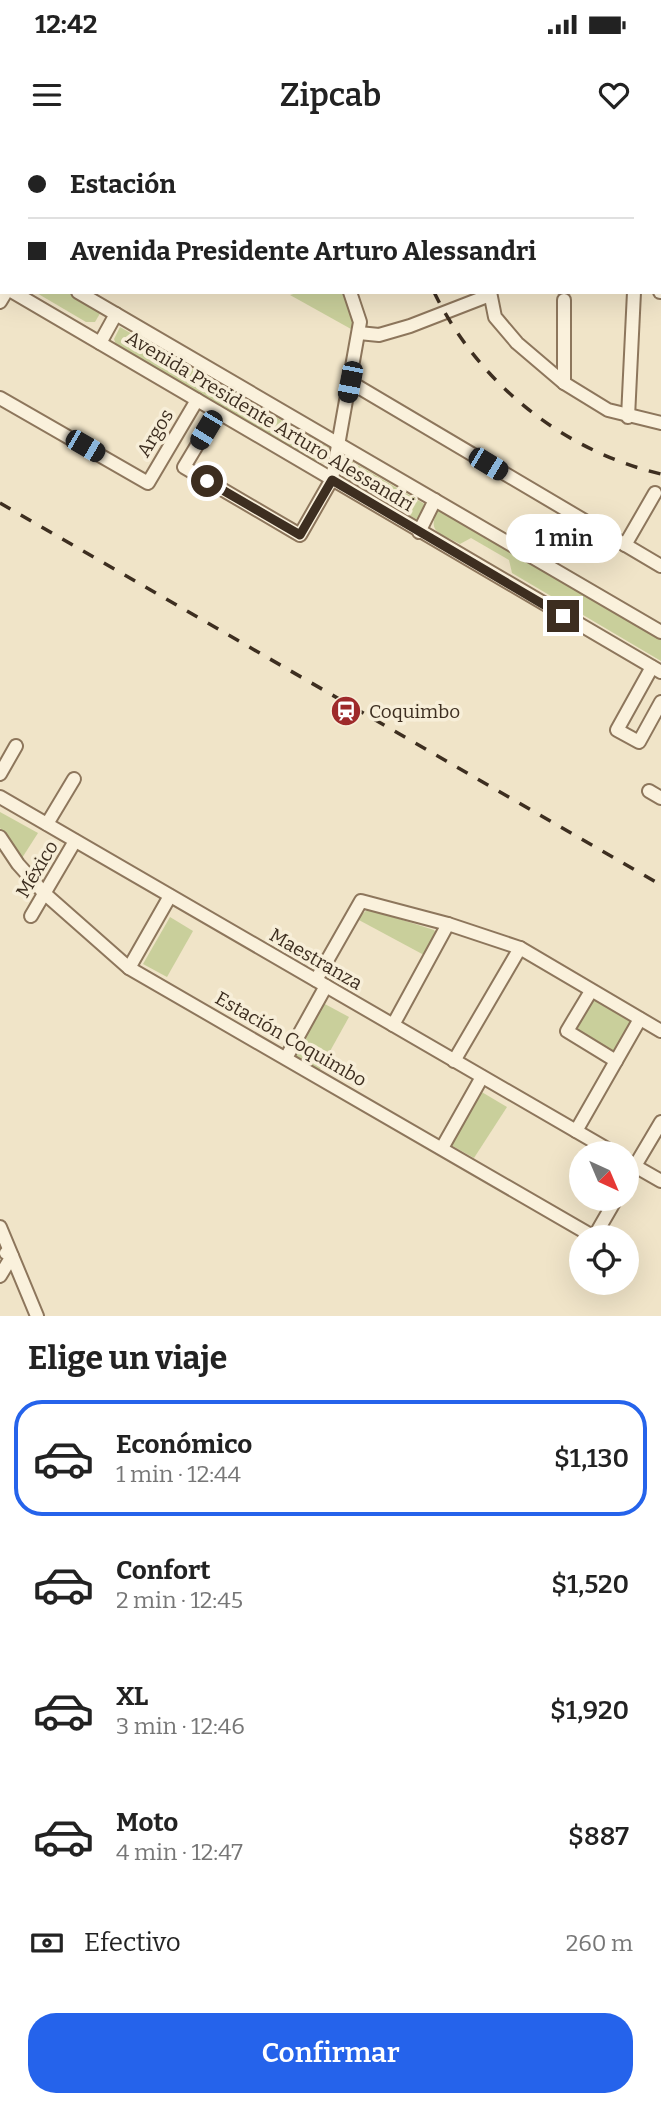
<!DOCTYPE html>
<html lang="es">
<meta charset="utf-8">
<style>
body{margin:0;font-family:Bitter,serif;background:#f2f2f2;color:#222;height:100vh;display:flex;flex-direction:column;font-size:26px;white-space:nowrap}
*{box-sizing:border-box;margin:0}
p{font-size:23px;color:#767676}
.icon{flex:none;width:38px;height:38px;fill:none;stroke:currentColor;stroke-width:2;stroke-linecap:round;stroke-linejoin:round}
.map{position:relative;height:1176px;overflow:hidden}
.side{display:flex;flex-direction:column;background:#fff;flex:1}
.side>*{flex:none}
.banner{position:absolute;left:0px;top:0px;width:662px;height:154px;box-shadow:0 7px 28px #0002;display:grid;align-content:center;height:154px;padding:0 28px;background:#fff}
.needle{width:46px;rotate:136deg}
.tools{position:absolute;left:569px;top:1001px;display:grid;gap:14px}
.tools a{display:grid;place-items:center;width:70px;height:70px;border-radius:50%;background:#fff;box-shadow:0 7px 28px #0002;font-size:35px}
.end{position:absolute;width:32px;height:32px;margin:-16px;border:9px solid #3d2e20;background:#fff;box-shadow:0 0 0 4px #fff}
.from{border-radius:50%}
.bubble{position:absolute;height:49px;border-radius:24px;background:#fff;box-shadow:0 7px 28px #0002;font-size:23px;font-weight:600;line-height:49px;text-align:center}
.car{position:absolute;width:21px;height:42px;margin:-21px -10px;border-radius:9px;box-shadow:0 0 5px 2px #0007;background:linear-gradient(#222 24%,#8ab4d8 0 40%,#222 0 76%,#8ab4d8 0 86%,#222 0)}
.banner b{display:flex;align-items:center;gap:24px;height:66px;font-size:26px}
.banner b+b{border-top:2px solid #e0e0e0}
.banner i{width:18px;height:18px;background:#222}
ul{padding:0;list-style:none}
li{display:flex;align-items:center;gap:21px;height:116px;margin:0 14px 10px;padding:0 14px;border:4px solid transparent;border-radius:28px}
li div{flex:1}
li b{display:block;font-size:26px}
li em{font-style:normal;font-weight:600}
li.on{border-color:#2563eb}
li>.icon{width:63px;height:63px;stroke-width:1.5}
h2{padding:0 28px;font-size:32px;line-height:84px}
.pay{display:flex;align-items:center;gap:18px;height:77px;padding:0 28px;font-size:26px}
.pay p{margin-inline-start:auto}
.action{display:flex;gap:14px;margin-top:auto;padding:14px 28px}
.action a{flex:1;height:80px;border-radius:28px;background:#2563eb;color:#fff;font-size:28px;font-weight:600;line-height:80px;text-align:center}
.status{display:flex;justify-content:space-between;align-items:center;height:49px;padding:0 35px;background:#fff;direction:ltr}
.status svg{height:19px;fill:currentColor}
header{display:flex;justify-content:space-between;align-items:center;height:91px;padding:0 28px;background:#fff;font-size:32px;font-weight:600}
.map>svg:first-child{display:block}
.green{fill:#c9cf9b}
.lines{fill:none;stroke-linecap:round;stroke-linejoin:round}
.street-casing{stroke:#8d765c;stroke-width:16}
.street{stroke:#faf1dc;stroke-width:12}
.rail{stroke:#3d2e20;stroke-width:3.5;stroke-dasharray:12 12;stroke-linecap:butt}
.route{stroke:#3d2e20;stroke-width:9}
.labels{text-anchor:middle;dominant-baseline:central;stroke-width:7;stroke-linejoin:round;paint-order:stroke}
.street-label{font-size:19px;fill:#3d2e20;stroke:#f7eed8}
.poi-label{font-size:19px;fill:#3d2e20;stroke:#f7eed8;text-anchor:start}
</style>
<div class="status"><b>12:42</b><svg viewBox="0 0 49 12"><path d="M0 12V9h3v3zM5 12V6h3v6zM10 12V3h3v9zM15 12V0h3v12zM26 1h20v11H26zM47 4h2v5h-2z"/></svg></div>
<header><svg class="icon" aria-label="menu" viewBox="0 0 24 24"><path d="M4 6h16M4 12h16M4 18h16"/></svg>Zipcab<svg class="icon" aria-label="heart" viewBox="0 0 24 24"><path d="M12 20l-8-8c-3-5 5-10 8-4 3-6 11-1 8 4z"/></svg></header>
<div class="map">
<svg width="661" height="1176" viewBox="0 0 661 1176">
<rect width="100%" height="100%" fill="#f0e4c8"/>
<g class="green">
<path d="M 35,152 L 72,152 L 102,170 L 95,182 L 86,182 Z"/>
<path d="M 300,152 L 342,152 L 354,179 L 351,189 L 290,155 Z"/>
<path d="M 120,187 L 331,309 L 329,321 L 322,323 L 312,319 L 117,208 L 114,199 Z"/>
<path d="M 349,320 L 428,366 L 421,378 L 416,379 L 347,338 L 344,334 Z"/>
<path d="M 438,370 L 661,499 L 661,521 L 512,433 L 509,420 L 471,398 L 460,404 C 441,393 426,393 438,370 Z"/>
<path d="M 0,672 L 38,693 L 22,718 L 0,688 Z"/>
<path d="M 368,769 L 434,790 L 436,793 L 424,815 L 357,779 Z"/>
<path d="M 170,777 L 193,791 L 167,837 L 143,824 Z"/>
<path d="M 592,857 L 634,881 L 616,914 L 573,890 Z"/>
<path d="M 323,863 L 349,877 L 319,931 L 294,917 Z"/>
<path d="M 480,951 L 507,967 L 474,1018 L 449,1004 Z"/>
</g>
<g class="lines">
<g class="street-casing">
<g id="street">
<path d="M 321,0 L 321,2"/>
<path d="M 486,0 L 486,2"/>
<path d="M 154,2 L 155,0"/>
<path d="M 278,2 L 279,0"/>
<path d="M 583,2 L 583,0"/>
<path d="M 660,96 L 661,96"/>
<path d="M 0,107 L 2,108"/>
<path d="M 13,152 L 661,532"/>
<path d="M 78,152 L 661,492"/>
<path d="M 490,152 L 495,177 L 517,203 L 564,243 L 608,270 L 661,283"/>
<path d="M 660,152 L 661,152"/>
<path d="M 0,162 L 6,152"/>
<path d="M 359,193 L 379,195 L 410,186 L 490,155"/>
<path d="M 100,203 L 116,174"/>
<path d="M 350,242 L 661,426"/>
<path d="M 564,243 L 564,160"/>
<path d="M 0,258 L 148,343 L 197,260"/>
<path d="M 217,272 L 184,327 L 300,395 L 332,339 L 360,182 L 350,152"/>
<path d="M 628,277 L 634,152"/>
<path d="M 419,392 L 435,360"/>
<path d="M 625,405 L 655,353"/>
<path d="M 652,527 L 617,590 L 639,602 L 661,562"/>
<path d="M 0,634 L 16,606"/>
<path d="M 649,651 L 661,658"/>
<path d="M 0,657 L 614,1013"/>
<path d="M 47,684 L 74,639"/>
<path d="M 0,697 L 18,724 L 44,753 L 129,828 L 594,1097 L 616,1059"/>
<path d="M 31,776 L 75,701"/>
<path d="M 129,828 L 170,756"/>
<path d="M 316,840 L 361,761 L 448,784 L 520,808 L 661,891"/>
<path d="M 591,851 L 567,891 L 616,921"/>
<path d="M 393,885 L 448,784"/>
<path d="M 286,918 L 326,846"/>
<path d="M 454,921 L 520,808"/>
<path d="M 576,991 L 640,879"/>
<path d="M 442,1008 L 482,937"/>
<path d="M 626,1021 L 661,1041"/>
<path d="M 626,1041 L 661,982"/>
<path d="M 0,1087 L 37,1176"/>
<path d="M 0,1136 L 12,1116 L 6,1113"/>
</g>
</g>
<use href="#street" class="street"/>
<g class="rail">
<path d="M 396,0 L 397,2"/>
<path d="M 434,152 C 478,243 563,311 661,334"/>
<path d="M 0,363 L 661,745"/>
</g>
</g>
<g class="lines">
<path class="route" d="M 207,341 L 300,395 L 332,340 L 563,476"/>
</g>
<defs>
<g id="station-disc" transform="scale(1.575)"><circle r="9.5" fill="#9e2a2b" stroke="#f7eed8"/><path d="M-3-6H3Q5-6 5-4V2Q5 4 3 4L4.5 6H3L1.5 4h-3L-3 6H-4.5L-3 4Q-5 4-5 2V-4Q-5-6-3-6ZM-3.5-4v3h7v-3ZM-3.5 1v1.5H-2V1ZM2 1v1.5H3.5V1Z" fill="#fff"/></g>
</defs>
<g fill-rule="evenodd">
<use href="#station-disc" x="346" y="571"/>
</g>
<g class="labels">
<g class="street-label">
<text transform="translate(270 281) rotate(31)">Avenida Presidente Arturo Alessandri</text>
<text transform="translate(155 293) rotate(-59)">Argos</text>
<text transform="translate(37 729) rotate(-59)">México</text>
<text transform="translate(316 819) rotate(30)">Maestranza</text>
<text transform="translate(291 899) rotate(30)">Estación Coquimbo</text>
</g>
<g class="poi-label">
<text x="369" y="571">Coquimbo</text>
</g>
</g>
</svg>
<div class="tools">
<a><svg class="needle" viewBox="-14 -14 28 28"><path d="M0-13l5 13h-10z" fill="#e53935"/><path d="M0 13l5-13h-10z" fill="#767676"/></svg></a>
<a><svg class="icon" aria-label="locate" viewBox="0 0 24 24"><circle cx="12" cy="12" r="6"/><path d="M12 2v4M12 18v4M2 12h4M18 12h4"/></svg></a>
</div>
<i class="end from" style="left:207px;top:341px"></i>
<i class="end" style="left:563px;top:476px"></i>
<div class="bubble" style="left:506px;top:374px;width:116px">1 min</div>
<i class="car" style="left:350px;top:242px;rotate:191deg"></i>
<i class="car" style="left:206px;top:290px;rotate:211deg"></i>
<i class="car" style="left:85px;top:306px;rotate:120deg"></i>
<i class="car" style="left:488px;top:324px;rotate:121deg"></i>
<div class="banner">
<b><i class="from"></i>Estación</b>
<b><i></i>Avenida Presidente Arturo Alessandri</b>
</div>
</div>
<section class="side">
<h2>Elige un viaje</h2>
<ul>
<li class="on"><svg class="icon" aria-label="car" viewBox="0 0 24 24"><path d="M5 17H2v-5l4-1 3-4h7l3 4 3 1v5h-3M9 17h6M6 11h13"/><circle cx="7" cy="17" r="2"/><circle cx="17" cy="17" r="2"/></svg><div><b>Económico</b><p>1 min · 12:44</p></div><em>$1,130</em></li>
<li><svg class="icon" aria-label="car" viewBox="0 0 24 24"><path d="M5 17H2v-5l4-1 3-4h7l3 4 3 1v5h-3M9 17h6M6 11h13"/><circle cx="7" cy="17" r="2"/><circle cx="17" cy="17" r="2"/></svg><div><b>Confort</b><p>2 min · 12:45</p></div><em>$1,520</em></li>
<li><svg class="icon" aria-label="car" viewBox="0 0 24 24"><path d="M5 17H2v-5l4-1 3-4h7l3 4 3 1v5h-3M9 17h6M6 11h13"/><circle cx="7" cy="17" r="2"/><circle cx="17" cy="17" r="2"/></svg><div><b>XL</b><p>3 min · 12:46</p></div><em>$1,920</em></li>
<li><svg class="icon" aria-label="car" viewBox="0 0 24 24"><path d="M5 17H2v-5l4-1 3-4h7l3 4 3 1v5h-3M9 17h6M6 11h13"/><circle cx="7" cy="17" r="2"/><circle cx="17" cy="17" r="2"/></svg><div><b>Moto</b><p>4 min · 12:47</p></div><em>$887</em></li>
</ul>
<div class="pay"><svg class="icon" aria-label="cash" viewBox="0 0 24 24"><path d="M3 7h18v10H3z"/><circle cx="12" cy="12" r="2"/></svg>Efectivo<p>260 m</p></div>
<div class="action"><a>Confirmar</a></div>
</section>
